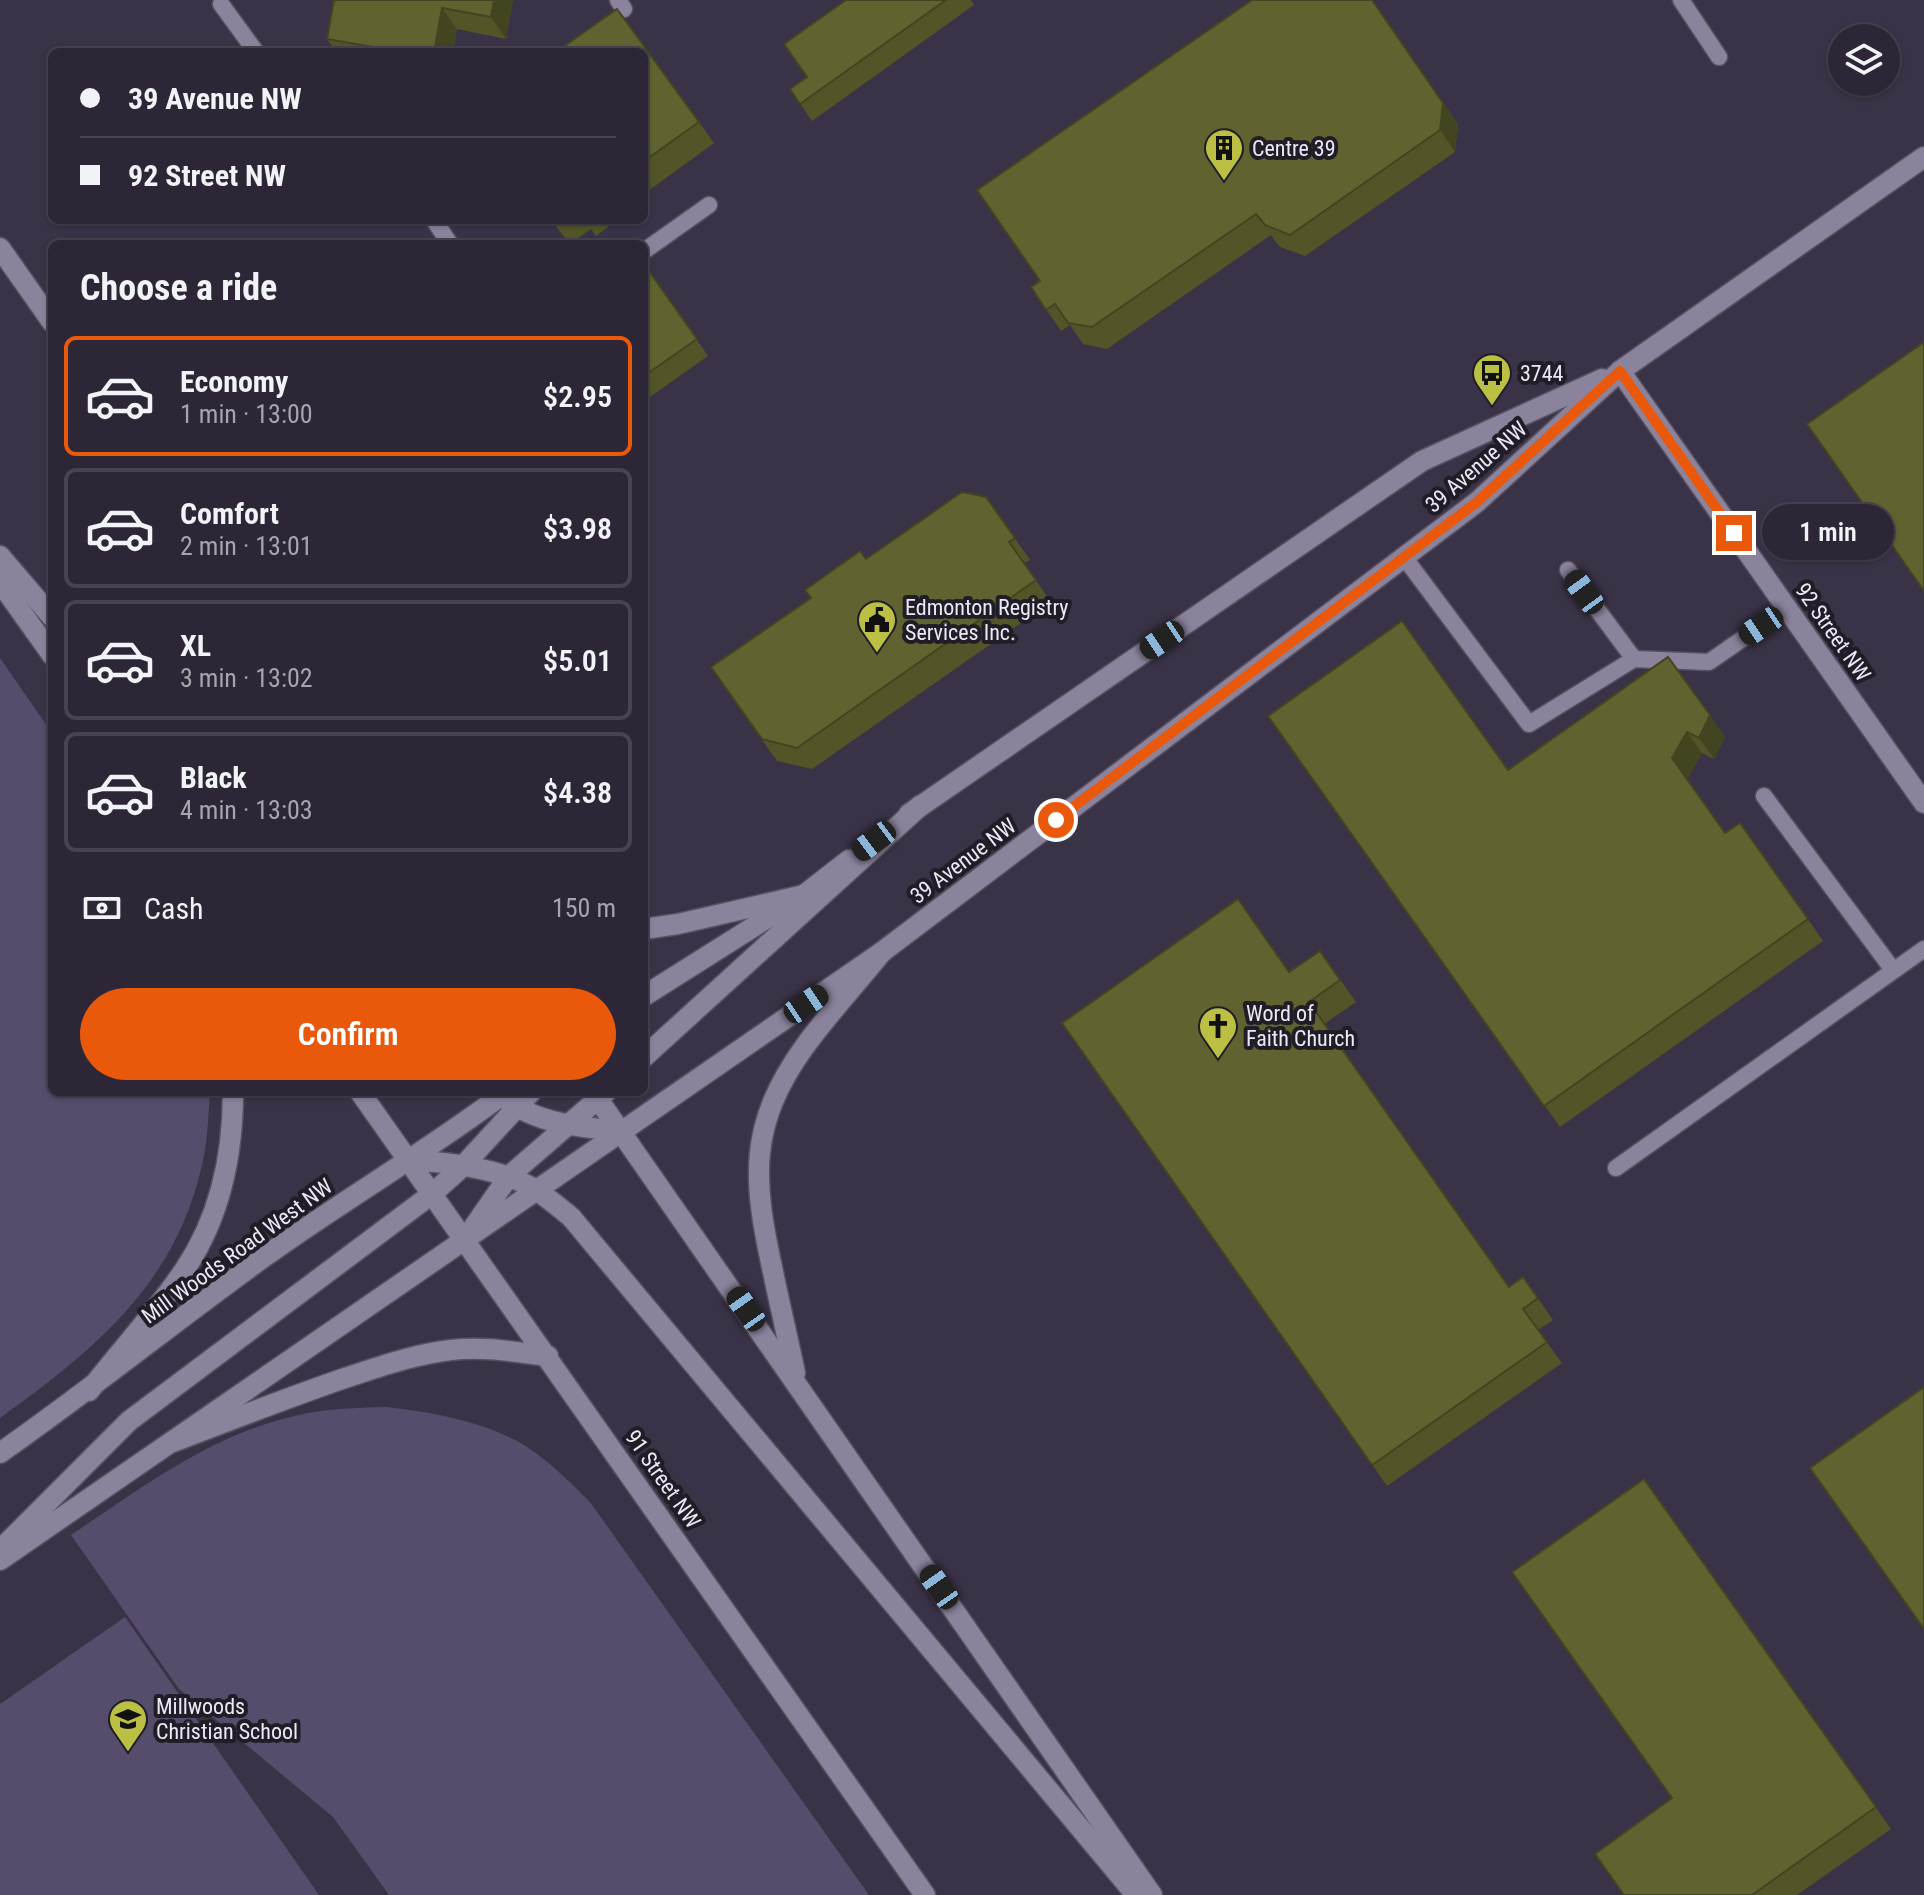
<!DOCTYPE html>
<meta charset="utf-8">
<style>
body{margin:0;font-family:"Roboto Condensed",sans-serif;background:#383242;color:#f1f3f6;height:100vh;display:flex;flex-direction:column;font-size:30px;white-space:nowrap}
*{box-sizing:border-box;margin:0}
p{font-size:26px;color:#a6a5ad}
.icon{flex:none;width:44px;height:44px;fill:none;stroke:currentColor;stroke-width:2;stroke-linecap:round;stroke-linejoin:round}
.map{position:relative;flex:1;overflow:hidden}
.drawer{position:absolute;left:48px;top:240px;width:600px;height:856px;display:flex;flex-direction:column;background:#2c2636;border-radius:12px;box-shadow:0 2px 6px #0004,0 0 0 2px #484351}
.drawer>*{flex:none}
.hud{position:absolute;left:48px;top:48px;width:600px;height:176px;border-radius:12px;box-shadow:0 2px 6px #0004,0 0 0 2px #484351;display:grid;align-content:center;height:176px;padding:0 32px;background:#2c2636}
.buttons{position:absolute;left:1828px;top:24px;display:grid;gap:16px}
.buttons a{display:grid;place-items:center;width:72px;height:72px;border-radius:50%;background:#2c2636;box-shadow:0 2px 6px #0004,0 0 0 2px #484351;font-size:40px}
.end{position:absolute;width:36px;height:36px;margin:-18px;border:10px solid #ea580c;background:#fff;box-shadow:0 0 0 4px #fff}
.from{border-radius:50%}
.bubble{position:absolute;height:56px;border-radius:28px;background:#2c2636;box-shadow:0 2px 6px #0004,0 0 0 2px #484351;font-size:26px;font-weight:600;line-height:56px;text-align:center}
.car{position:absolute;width:24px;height:48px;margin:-24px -12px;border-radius:10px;box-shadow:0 0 6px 2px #0007;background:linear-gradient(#222 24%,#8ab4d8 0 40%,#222 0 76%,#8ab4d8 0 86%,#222 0)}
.hud b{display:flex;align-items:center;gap:28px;height:76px;font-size:30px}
.hud b+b{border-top:2px solid #484351}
.hud i{width:20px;height:20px;background:#f1f3f6}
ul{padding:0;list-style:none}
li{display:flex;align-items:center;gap:24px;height:120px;margin:0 16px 12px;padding:0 16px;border:4px solid #484351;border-radius:12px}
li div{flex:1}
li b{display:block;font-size:30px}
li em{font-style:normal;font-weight:600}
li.on{border-color:#ea580c}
li>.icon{width:72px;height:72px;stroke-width:1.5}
h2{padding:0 32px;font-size:36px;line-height:96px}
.pay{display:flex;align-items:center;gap:20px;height:88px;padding:0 32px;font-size:30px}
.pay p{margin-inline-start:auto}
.primary-button{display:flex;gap:16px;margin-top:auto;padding:16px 32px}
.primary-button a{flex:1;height:92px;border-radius:48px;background:#ea580c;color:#fff;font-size:32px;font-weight:600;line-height:92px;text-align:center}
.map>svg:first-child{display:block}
.green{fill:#564c6b}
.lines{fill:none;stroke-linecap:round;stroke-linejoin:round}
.service-casing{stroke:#575062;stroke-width:19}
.minor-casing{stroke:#575062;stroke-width:23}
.tertiary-casing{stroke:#575062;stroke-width:23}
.secondary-casing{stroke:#575062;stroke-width:23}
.service{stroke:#8b839c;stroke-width:16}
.minor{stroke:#8b839c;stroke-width:20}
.tertiary{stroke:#8b839c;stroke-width:20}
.secondary{stroke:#8b839c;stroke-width:20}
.wall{fill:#535528}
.shaded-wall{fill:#434521}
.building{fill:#60632f;stroke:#434521;stroke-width:2}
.route{stroke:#ea580c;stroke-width:10}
.labels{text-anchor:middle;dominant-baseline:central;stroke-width:8;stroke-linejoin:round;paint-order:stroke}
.poi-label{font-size:22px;fill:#ece8f6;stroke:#201d27;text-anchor:start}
.street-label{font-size:22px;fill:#ece8f6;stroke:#201d27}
</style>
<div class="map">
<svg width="1924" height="1895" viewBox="0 0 1924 1895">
<rect width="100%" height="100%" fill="#3a3348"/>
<g class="green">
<path d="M 0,658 L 52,733 L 52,1092 L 210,1092 C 208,1116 208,1141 202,1165 C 175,1285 94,1350 0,1418 Z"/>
<path d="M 385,1407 C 432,1412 483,1421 524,1445 C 548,1460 570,1482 590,1502 L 869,1895 L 389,1895 L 333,1817 L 179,1689 L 71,1535 C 143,1487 213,1433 299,1415 C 328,1408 356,1408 385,1407 Z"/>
<path d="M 125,1617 L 319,1895 L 0,1895 L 0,1704 Z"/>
</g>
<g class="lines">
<g class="service-casing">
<g id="service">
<path d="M 618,0 L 624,9"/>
<path d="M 1681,0 L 1719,57"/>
<path d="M 221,4 L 256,52"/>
<path d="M 434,220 L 450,244"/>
<path d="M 644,251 L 709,205"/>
<path d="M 1404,557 L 1529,724 L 1634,659 L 1709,662 L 1787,608"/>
<path d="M 1568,570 L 1634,659"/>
<path d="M 1764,796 L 1893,970"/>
<path d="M 1616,1168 L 1924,949"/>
</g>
</g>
<g class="minor-casing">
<path id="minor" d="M 1620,371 L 1924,803"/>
</g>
<g class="tertiary-casing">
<g id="tertiary">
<path d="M 909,814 L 1422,461 L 1602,379"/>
<path d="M 644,996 L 804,895 L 849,860"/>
<path d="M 0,1453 C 90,1390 175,1321 264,1257 C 343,1200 428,1151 506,1092"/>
<path d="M 0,1560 L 882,952 L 1477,502 L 1620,371 L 1924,157"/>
</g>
</g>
<g class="secondary-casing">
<g id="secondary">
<path d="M 0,248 L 52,322"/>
<path d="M 0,556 L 52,617"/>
<path d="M 0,582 L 52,655"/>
<path d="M 644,929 L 678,924 L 804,895"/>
<path d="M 644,1057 L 921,805"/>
<path d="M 360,1092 L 925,1895"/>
<path d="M 497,1092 C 529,1123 578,1127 620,1131"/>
<path d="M 593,1092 L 1152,1895"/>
<path d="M 408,1161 C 447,1161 503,1169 536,1190 C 548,1198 560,1208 571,1217 L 1136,1895"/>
<path d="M 464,1241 L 509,1176 L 606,1092"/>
<path d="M 795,1373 C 788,1339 780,1306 773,1272 C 753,1181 747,1126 805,1046 C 829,1013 857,983 882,952"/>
<path d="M 89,1391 C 120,1351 158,1310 185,1269 C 220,1217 233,1154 233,1092"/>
<path d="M 173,1442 C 230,1420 287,1398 345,1378 C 379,1367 415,1354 451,1350 C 483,1346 515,1352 548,1356"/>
<path d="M 0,1550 L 129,1421 L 432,1194 L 462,1167 L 531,1092"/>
</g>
</g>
<use href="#service" class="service"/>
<use href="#minor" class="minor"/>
<use href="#tertiary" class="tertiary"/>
<use href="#secondary" class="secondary"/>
</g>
<g class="wall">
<path d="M 334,0 L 513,0 L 506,39 L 457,29 L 453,52 L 336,52 L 327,39 Z"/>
<path d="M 846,0 L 971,0 L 974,5 L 812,121 L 790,89 L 807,77 Z"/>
<path d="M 1372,0 L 1458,124 L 1455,152 L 1305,256 L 1280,247 L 1271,235 L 1107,349 L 1083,344 L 1070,325 L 1061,331 L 1031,287 Z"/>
<path d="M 644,52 L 699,122 L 714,143 L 644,194 Z"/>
<path d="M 551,220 L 617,220 L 596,236 L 591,229 L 570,244 Z"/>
<path d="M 644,264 L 708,356 L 644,401 Z"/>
<path d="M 986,497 L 1030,560 L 1024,563 L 1051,602 L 812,769 L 777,761 L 711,667 L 866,559 Z"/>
<path d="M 1668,657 L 1725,737 L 1714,759 L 1702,753 L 1687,779 L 1725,833 L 1740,823 L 1823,941 L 1560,1127 L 1268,716 L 1508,770 Z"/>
<path d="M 1320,951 L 1356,1002 L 1324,1024 L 1509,1287 L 1523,1277 L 1553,1320 L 1538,1330 L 1562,1363 L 1387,1486 L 1062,1023 L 1289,972 Z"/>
<path d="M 1644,1479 L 1891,1829 L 1797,1895 L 1624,1895 L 1672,1798 Z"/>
</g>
<g class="shaded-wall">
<path d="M 494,0 L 513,0 L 506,39 L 491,17 Z"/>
<path d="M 1372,0 L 1458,124 L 1455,152 L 1440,130 Z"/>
<path d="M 442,8 L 457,29 L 453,52 L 434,52 Z"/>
<path d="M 1710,715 L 1725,737 L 1714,759 L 1699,738 Z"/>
<path d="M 1687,732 L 1702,753 L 1687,780 L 1672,758 Z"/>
</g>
<g class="building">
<path d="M 334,0 L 494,0 L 491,17 L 442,8 L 434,52 L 402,52 L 327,39 Z"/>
<path d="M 846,0 L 946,0 L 800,104 L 790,89 L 807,77 L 784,44 Z"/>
<path d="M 1252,0 L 1372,0 L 1443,103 L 1440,130 L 1290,235 L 1265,225 L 1256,214 L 1092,327 L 1068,323 L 1055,304 L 1046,310 L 1031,287 L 1040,281 L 977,190 Z"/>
<path d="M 617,9 L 699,122 L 644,161 L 644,52 L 556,52 Z"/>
<path d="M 644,264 L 697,339 L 644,376 Z"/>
<path d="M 1924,342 L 1924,591 L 1807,424 Z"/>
<path d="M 962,492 L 986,497 L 1015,538 L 1009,542 L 1036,580 L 797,748 L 762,739 L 711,667 L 811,598 L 805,590 L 860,551 L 866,559 Z"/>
<path d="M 1402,621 L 1508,770 L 1668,657 L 1710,715 L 1699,738 L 1687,732 L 1672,758 L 1725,833 L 1740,823 L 1808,919 L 1544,1106 L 1268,716 Z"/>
<path d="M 1238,899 L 1289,972 L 1320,951 L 1340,980 L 1309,1002 L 1509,1287 L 1523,1277 L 1538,1298 L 1523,1309 L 1547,1342 L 1372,1465 L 1062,1023 Z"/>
<path d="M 1924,1387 L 1924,1629 L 1810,1468 Z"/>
<path d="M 1644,1479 L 1876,1807 L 1752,1895 L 1624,1895 L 1595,1854 L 1672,1798 L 1512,1572 Z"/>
</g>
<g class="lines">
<path class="route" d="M 1056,820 L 1477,502 L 1620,371 L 1734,533"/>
</g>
<defs>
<g id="building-pin" transform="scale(2)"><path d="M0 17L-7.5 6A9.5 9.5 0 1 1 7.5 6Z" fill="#bbc044" stroke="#201d27"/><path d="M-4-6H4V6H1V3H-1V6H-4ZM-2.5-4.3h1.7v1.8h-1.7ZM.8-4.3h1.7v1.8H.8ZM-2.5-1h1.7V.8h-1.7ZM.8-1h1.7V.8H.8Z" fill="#111"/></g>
<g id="bus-pin" transform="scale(2)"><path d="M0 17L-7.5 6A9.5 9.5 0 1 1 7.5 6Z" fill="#bbc044" stroke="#201d27"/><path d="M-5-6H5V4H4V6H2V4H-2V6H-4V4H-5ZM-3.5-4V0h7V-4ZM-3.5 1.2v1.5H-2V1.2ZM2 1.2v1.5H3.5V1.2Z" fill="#111"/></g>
<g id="civic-pin" transform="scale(2)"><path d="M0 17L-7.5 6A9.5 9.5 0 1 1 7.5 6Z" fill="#bbc044" stroke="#201d27"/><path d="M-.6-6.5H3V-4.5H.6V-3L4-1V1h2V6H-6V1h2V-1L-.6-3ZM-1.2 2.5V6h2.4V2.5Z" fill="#111"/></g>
<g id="church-pin" transform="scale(2)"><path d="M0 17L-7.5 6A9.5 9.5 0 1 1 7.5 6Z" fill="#bbc044" stroke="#201d27"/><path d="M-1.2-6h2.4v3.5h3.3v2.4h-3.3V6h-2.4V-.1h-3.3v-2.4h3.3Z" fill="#111"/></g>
<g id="school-pin" transform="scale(2)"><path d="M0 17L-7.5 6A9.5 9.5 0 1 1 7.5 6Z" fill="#bbc044" stroke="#201d27"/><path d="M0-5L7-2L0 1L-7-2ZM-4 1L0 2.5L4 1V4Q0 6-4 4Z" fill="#111"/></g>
</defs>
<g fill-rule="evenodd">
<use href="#building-pin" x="1224" y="148"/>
<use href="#bus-pin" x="1492" y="373"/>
<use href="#civic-pin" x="877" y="620"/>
<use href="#church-pin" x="1218" y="1026"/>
<use href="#school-pin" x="128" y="1719"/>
</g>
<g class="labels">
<g class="poi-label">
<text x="1252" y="148">Centre 39</text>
<text x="1520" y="373">3744</text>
<text x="905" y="607">Edmonton Registry<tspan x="905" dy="25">Services Inc.</tspan></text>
<text x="1246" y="1013">Word of<tspan x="1246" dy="25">Faith Church</tspan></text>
<text x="156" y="1706">Millwoods<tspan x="156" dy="25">Christian School</tspan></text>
</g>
<g class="street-label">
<text transform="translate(1476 467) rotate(-41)">39 Avenue NW</text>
<text transform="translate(1833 632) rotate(55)">92 Street NW</text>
<text transform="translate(963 861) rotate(-37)">39 Avenue NW</text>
<text transform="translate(237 1251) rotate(-36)">Mill Woods Road West NW</text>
<text transform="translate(663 1479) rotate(55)">91 Street NW</text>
</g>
</g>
</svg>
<div class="buttons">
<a><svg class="icon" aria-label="layers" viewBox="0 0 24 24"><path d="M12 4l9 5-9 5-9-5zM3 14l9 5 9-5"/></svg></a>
</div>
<i class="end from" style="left:1056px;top:820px"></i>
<i class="end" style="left:1734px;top:533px"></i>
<div class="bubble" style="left:1762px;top:504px;width:132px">1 min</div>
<i class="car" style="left:1584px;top:592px;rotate:324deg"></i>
<i class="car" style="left:1761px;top:626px;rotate:236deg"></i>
<i class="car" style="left:1162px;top:640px;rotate:236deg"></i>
<i class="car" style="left:874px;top:841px;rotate:233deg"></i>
<i class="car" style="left:806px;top:1004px;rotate:56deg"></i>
<i class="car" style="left:746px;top:1309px;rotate:325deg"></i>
<i class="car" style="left:939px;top:1587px;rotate:325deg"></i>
<div class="hud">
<b><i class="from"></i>39 Avenue NW</b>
<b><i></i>92 Street NW</b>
</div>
<section class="drawer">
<h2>Choose a ride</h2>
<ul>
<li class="on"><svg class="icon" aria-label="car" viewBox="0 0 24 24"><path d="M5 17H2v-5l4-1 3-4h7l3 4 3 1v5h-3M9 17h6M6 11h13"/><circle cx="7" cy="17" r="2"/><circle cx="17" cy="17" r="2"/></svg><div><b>Economy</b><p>1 min · 13:00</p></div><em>$2.95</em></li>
<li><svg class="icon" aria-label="car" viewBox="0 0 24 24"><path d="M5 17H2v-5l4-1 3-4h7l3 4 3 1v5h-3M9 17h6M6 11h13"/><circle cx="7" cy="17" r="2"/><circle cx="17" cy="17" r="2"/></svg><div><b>Comfort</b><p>2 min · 13:01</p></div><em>$3.98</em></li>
<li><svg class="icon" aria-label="car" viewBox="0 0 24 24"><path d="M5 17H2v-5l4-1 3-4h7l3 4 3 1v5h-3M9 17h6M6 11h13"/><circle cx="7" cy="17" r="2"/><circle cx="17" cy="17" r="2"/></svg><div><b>XL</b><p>3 min · 13:02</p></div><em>$5.01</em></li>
<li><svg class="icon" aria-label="car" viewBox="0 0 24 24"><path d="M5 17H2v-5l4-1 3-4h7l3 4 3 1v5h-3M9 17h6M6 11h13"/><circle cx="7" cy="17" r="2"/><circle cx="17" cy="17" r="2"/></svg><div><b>Black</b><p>4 min · 13:03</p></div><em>$4.38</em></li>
</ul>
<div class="pay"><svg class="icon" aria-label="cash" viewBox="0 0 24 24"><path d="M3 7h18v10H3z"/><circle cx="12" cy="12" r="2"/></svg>Cash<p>150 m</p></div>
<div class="primary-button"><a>Confirm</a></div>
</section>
</div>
